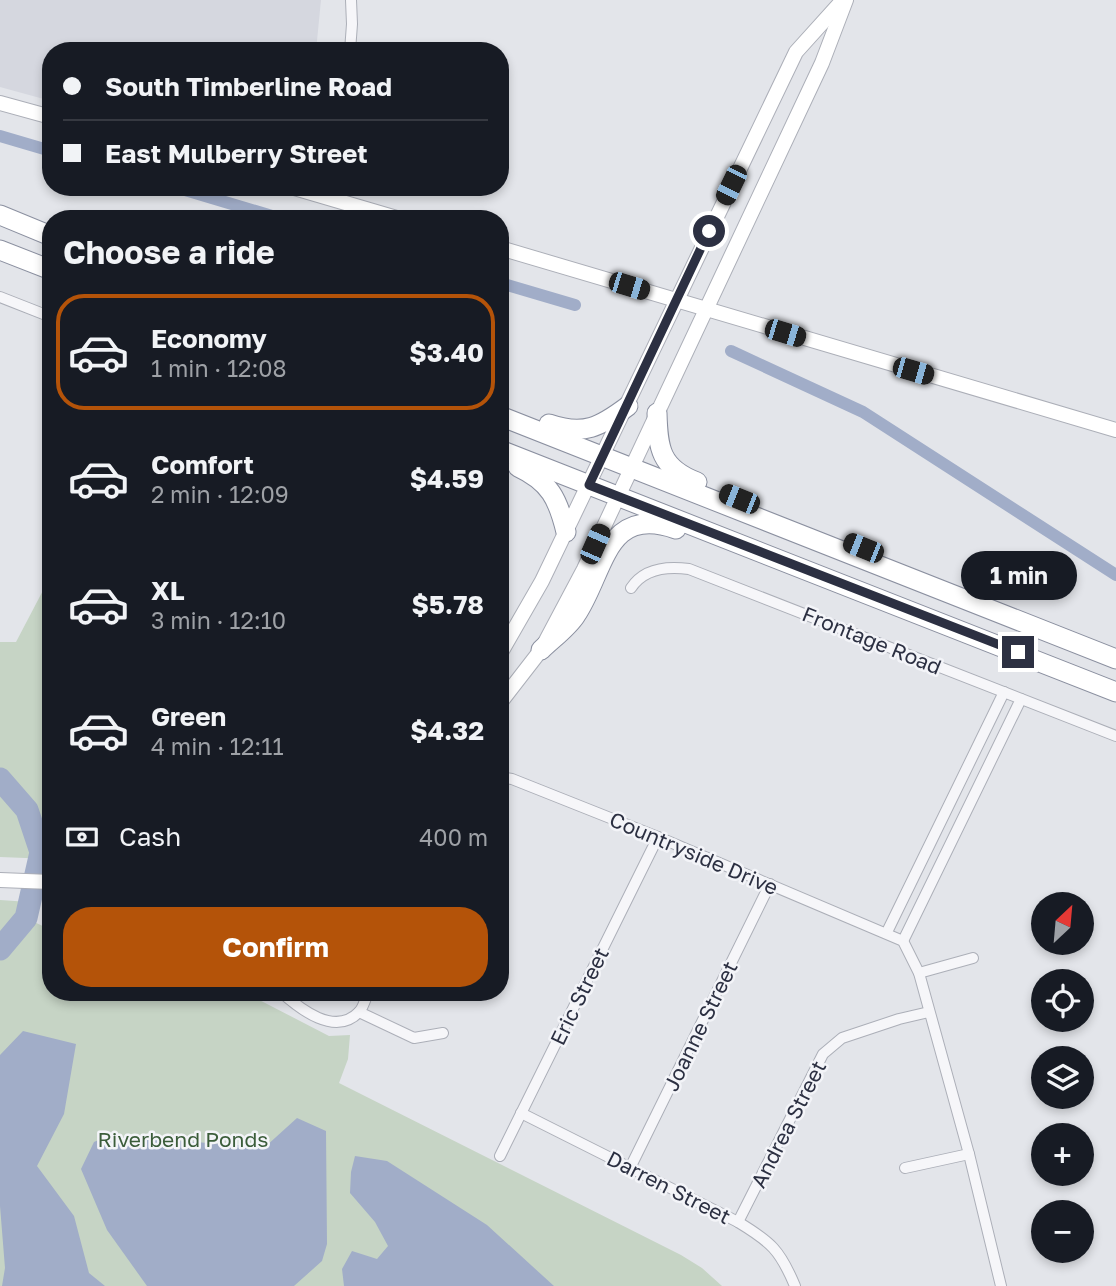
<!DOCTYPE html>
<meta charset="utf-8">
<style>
body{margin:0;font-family:"Golos Text",sans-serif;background:#20242c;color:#f1f3f6;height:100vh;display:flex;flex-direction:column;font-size:26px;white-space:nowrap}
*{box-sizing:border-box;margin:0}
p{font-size:23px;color:#9ea1a6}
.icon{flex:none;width:38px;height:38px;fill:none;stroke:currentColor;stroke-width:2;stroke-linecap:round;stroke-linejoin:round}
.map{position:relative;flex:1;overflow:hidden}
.drawer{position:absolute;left:42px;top:210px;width:467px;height:791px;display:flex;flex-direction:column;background:#171b24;border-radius:28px;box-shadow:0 4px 10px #0003}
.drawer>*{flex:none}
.guide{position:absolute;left:42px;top:42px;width:467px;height:154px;border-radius:28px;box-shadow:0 4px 10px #0003;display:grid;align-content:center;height:154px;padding:0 21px;background:#171b24}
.needle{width:46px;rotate:26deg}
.controls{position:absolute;left:1031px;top:892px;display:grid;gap:14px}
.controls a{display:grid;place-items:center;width:63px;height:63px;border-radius:50%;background:#171b24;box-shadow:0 4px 10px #0003;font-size:35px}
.end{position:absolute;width:32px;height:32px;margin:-16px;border:9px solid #2c3042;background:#fff;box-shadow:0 0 0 4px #fff}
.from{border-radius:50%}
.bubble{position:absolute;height:49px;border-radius:24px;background:#171b24;box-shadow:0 4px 10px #0003;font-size:23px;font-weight:700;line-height:49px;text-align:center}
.car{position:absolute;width:21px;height:42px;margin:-21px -10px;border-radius:9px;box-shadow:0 0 5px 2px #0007;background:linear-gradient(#222 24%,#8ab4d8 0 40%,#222 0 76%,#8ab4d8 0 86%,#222 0)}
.guide b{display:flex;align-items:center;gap:24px;height:66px;font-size:26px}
.guide b+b{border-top:2px solid #363941}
.guide i{width:18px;height:18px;background:#f1f3f6}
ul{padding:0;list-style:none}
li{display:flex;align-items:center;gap:21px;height:116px;margin:0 14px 10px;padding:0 7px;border:4px solid transparent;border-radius:28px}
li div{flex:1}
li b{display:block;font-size:26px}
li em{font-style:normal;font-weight:700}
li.active{border-color:#b45309}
li>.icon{width:63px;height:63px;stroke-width:1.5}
h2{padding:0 21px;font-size:32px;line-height:84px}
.pay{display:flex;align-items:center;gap:18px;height:77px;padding:0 21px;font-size:26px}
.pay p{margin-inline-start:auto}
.cta{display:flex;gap:14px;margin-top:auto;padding:14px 21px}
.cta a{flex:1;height:80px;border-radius:28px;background:#b45309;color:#fff;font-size:28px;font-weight:700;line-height:80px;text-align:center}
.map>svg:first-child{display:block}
.built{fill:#d5d7df}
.green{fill:#c6d4c5}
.water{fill:#a1adc8}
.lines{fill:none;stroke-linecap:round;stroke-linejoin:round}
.canal{stroke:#a1adc8;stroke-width:12}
.river{stroke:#a1adc8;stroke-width:23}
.street-casing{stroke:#acafb8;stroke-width:12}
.secondary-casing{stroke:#acafb8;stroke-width:16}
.highway-casing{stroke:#8b90a0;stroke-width:21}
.street{stroke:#f6f6f9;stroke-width:10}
.secondary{stroke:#fff;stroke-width:14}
.highway{stroke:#fff;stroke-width:19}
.route{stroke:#2c3042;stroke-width:9}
.labels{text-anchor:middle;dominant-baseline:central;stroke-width:5;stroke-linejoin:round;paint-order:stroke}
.street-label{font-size:21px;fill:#2c3042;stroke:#f3f4f8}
.park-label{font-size:21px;fill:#3b5d3a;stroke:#f3f4f8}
</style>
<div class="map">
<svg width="1116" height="1286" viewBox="0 0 1116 1286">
<rect width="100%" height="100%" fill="#e3e5ea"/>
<path class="built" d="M 0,0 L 321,0 L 316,51 L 51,51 L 51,101 L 0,87 Z"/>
<g class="green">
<path d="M 49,579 L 51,580 L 51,859 L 0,857 L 0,642 L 16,642 Z"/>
<path d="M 0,900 L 29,902 L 26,918 L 51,930 L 51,992 L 244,992 L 329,1036 L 350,1035 L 348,1059 L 339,1083 L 681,1255 L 702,1268 L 722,1286 L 0,1286 Z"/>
</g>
<g class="water">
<path d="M 23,1031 L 76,1044 L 64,1114 L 37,1166 L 74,1216 L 89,1273 L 105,1286 L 2,1286 L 5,1268 L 0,1206 L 0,1055 Z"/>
<path d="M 297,1118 L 326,1131 L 327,1244 L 322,1261 L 294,1286 L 147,1286 L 107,1230 L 81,1169 L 94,1142 L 107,1136 L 265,1147 Z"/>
<path d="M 355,1156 L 387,1161 L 487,1225 L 554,1286 L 344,1286 L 342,1269 L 352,1251 L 377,1259 L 388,1246 L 375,1222 L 350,1193 L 351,1172 Z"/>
</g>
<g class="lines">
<g class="canal">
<path d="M 0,136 L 51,151"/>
<path d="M 175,187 L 282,219"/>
<path d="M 500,283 L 575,305"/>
<path d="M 731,351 L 863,412 L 1116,575"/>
</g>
<path class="river" d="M 0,779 L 27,810 L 41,852 L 26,918 L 0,949"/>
<g class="street-casing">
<g id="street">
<path d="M 350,51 L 352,24 L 351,0"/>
<path d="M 0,297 L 51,317"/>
<path d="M 631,588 C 644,568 667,566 689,569 L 1116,736"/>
<path d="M 500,777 L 512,779 L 658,837 L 903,941 L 919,973 L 969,1154 L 1001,1286"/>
<path d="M 887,932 L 1004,692"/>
<path d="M 903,941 L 1021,699"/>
<path d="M 919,973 L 973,958"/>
<path d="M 281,992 C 300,1009 335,1037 359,1012 C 363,1008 366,998 368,992"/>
<path d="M 359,1012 L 414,1038 L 443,1033"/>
<path d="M 521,1113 L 738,1222 C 771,1242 780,1250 795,1286"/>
<path d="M 500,1156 L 658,837"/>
<path d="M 630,1168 L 770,884"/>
<path d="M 905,1168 L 969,1154"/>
<path d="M 738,1222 L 823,1054 L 842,1038 L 899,1019 L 929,1012"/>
</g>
</g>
<g class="secondary-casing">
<g id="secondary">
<path d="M 0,103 L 51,117"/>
<path d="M 291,187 L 400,219"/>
<path d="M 500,248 L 1116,430"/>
<path d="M 500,654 L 542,581 L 796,52 L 842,1"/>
<path d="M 500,703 L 541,650 L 584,569 L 822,63 L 846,0"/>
<path d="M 0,880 L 51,882"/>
</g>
</g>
<g class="highway-casing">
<g id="highway">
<path d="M 0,215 L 51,236"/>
<path d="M 0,250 L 51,270"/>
<path d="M 657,413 C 658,448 660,468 697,482"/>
<path d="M 500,416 L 1116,659"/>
<path d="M 549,424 C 584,436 600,427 628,406"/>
<path d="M 500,450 L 1116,692"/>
<path d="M 518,467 C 550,482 558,499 566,532"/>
<path d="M 541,650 C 552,639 568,628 576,615 C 605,572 605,504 676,529"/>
</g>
</g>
<use href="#street" class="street"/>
<use href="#secondary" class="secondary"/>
<use href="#highway" class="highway"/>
</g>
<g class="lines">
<path class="route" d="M 709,231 L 589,485 L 1018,652"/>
</g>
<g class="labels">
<g class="street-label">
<text transform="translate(872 640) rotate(22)">Frontage Road</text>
<text transform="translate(694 853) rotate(23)">Countryside Drive</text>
<text transform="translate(579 996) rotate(-64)">Eric Street</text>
<text transform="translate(700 1026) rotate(-64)">Joanne Street</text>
<text transform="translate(788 1124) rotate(-63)">Andrea Street</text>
<text transform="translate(669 1187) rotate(27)">Darren Street</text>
</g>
<g class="park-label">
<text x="183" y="1139">Riverbend Ponds</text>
</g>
</g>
</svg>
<div class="controls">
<a><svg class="needle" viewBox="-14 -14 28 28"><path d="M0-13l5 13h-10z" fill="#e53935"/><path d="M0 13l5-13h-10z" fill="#9ea1a6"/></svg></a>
<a><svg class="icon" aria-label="locate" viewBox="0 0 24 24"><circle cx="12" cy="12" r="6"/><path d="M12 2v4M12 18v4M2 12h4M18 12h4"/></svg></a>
<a><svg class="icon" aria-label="layers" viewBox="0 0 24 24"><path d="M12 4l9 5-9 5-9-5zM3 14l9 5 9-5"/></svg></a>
<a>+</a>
<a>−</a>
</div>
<i class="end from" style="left:709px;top:231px"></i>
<i class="end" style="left:1018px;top:652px"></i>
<div class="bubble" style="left:961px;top:551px;width:116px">1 min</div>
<i class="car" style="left:731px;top:185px;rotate:206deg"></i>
<i class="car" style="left:629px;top:286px;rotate:107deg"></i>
<i class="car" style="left:785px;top:333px;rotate:107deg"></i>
<i class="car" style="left:913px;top:371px;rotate:106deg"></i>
<i class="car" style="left:739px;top:499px;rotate:292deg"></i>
<i class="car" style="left:595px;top:544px;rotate:24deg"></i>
<i class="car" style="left:863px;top:548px;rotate:292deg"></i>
<div class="guide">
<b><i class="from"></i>South Timberline Road</b>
<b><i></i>East Mulberry Street</b>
</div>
<section class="drawer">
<h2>Choose a ride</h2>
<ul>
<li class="active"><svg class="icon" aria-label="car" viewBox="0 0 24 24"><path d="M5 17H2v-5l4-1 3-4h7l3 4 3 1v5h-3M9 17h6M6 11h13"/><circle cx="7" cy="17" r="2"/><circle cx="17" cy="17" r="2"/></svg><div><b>Economy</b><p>1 min · 12:08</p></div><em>$3.40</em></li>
<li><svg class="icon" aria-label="car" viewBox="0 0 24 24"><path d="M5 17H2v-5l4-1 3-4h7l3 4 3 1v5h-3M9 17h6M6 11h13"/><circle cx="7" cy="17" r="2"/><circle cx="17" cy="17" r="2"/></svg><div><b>Comfort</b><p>2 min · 12:09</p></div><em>$4.59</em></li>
<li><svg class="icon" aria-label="car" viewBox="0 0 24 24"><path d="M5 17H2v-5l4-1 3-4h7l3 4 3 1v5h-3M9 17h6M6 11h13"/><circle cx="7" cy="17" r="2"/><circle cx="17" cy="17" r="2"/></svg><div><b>XL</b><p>3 min · 12:10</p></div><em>$5.78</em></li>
<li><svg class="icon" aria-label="car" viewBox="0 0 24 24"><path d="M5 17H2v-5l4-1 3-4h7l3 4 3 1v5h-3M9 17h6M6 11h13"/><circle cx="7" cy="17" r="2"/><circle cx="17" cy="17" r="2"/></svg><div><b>Green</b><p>4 min · 12:11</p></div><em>$4.32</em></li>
</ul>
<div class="pay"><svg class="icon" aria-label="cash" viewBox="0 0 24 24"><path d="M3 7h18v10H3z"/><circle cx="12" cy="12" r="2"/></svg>Cash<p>400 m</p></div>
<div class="cta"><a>Confirm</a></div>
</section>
</div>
